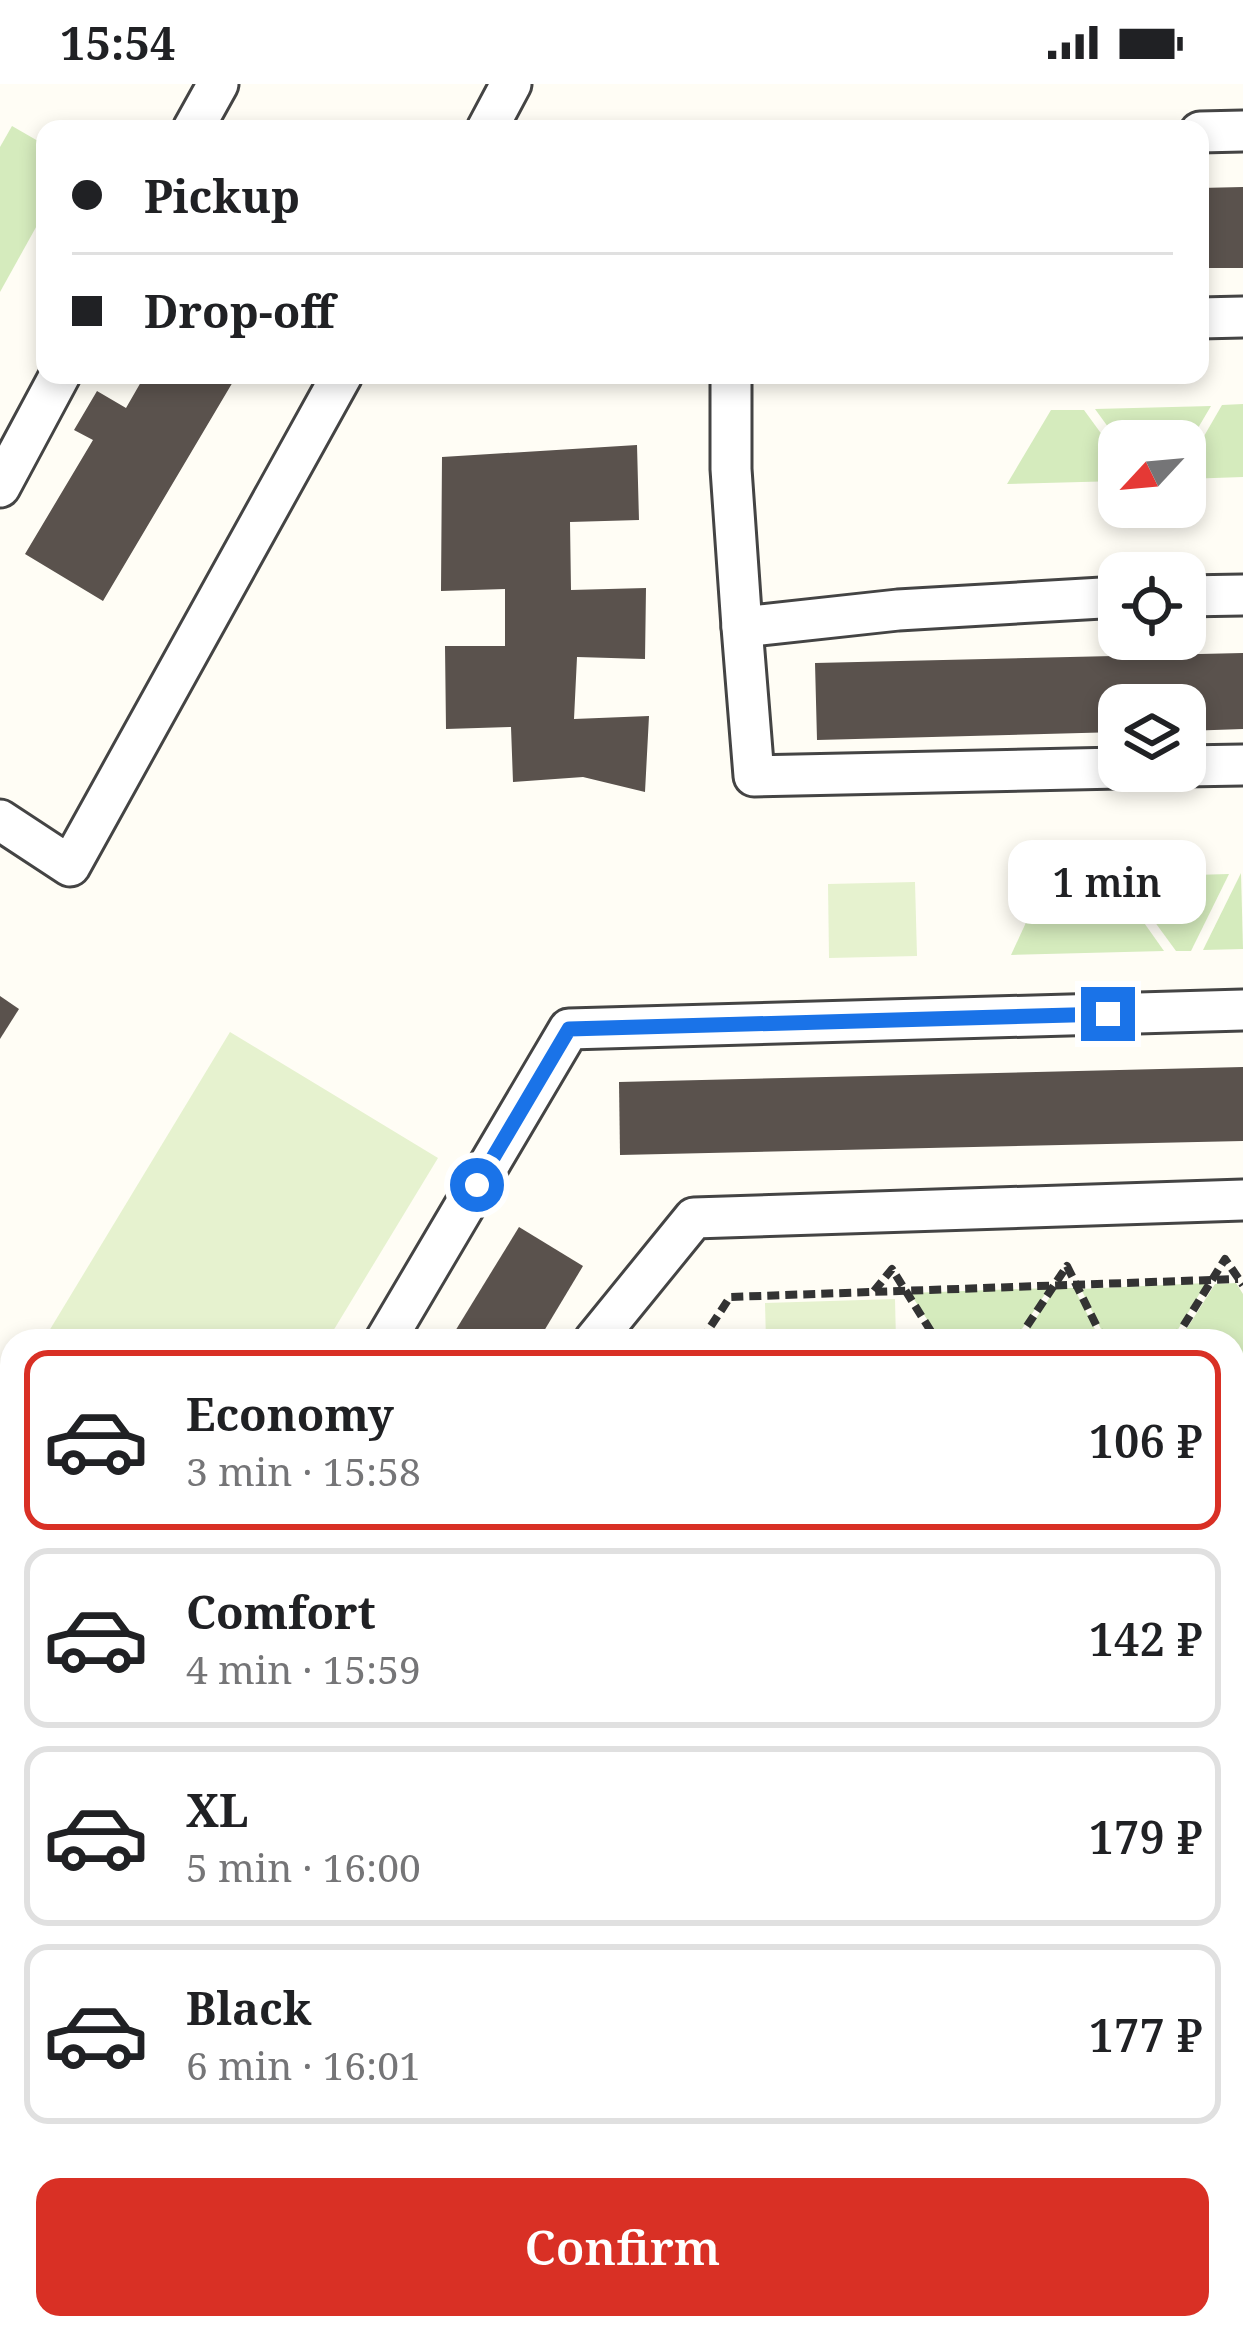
<!DOCTYPE html>
<meta charset="utf-8">
<style>
body{margin:0;font-family:"Noto Serif",serif;background:#f6f6f6;color:#202124;height:100vh;display:flex;flex-direction:column;font-size:45px;white-space:nowrap}
*{box-sizing:border-box;margin:0}
p{font-size:39px;color:#757577}
.icon{flex:none;width:66px;height:66px;fill:none;stroke:currentColor;stroke-width:2;stroke-linecap:round;stroke-linejoin:round}
.map{position:relative;flex:1;overflow:hidden}
.details{position:absolute;left:0px;top:1245px;width:1245px;height:1011px;display:flex;flex-direction:column;background:#fff;border-radius:36px 36px 0 0;box-shadow:0 6px 18px #0003}
.details>*{flex:none}
.hud{position:absolute;left:36px;top:36px;width:1173px;height:264px;border-radius:24px;box-shadow:0 6px 18px #0003;display:grid;align-content:center;height:264px;padding:0 36px;background:#fff}
.needle{width:78px;rotate:244deg}
.buttons{position:absolute;left:1098px;top:336px;display:grid;gap:24px}
.buttons a{display:grid;place-items:center;width:108px;height:108px;border-radius:24px;background:#fff;box-shadow:0 6px 18px #0003;font-size:60px}
.end{position:absolute;width:54px;height:54px;margin:-27px;border:15px solid #1a73e8;background:#fff;box-shadow:0 0 0 6px #fff}
.from{border-radius:50%}
.bubble{position:absolute;height:84px;border-radius:24px;background:#fff;box-shadow:0 6px 18px #0003;font-size:39px;font-weight:600;line-height:84px;text-align:center}
.hud b{display:flex;align-items:center;gap:42px;height:114px;font-size:45px}
.hud b+b{border-top:3px solid #e0e0e0}
.hud i{width:30px;height:30px;background:#202124}
ul{padding:21px 0 0;list-style:none}
li{display:flex;align-items:center;gap:36px;height:180px;margin:0 24px 18px;padding:0 12px;border:6px solid #e0e0e0;border-radius:24px}
li div{flex:1}
li b{display:block;font-size:45px}
li em{font-style:normal;font-weight:600}
li.on{border-color:#d93025}
li>.icon{width:108px;height:108px;stroke-width:1.5}
.action{display:flex;gap:24px;margin-top:auto;padding:24px 36px}
.action a{flex:1;height:138px;border-radius:24px;background:#d93025;color:#fff;font-size:48px;font-weight:600;line-height:138px;text-align:center}
.status{display:flex;justify-content:space-between;align-items:center;height:84px;padding:0 60px;background:#fff;direction:ltr}
.status svg{height:33px;fill:currentColor}
.map>svg:first-child{display:block}
.green{fill:#d5ebbd}
.pitch{fill:#e6f2cf}
.building{fill:#5a524d}
.lines{fill:none;stroke-linecap:round;stroke-linejoin:round}
.minor-casing{stroke:#444;stroke-width:45}
.path{stroke:#333;stroke-width:8;stroke-dasharray:12 6;stroke-linecap:butt}
.minor{stroke:#fff;stroke-width:39}
.route{stroke:#1a73e8;stroke-width:15}
</style>
<div class="status"><b>15:54</b><svg viewBox="0 0 49 12"><path d="M0 12V9h3v3zM5 12V6h3v6zM10 12V3h3v9zM15 12V0h3v12zM26 1h20v11H26zM47 4h2v5h-2z"/></svg></div>
<div class="map">
<svg width="1243" height="2254" viewBox="0 0 1243 2254">
<rect width="100%" height="100%" fill="#fffdf5"/>
<g class="green">
<path d="M 12,42 L 45,61 L 45,127 L 0,208 L 0,63 Z"/>
<path d="M 1243,320 L 1243,393 L 1185,395 L 1185,385 L 1222,321 Z"/>
<path d="M 1211,322 L 1185,366 L 1185,357 L 1119,358 L 1095,325 Z"/>
<path d="M 1051,326 L 1084,326 L 1119,374 L 1119,397 L 1007,400 Z"/>
<path d="M 1241,789 L 1243,865 L 1203,866 Z"/>
<path d="M 1229,790 L 1191,867 L 1176,867 L 1122,793 Z"/>
<path d="M 1111,792 L 1164,867 L 1011,871 L 1046,795 Z"/>
<path d="M 1206,1199 L 1171,1257 L 1107,1257 L 1081,1205 Z"/>
<path d="M 1236,1199 L 1243,1210 L 1243,1292 L 1233,1292 L 1233,1257 L 1179,1257 L 1215,1200 Z"/>
<path d="M 1049,1204 L 1014,1257 L 941,1257 L 910,1209 Z"/>
<path d="M 1056,1204 L 1074,1204 L 1101,1257 L 1021,1257 Z"/>
</g>
<g class="pitch">
<path d="M 915,798 L 917,872 L 829,874 L 828,800 Z"/>
<path d="M 230,948 L 438,1074 L 327,1257 L 43,1257 Z"/>
<path d="M 895,1215 L 896,1257 L 766,1257 L 765,1219 Z"/>
<path d="M 12,1309 L 12,1431 L 0,1423 L 0,1329 Z"/>
</g>
<g class="building">
<path d="M 1243,103 L 1243,184 L 1200,184 L 1200,104 Z"/>
<path d="M 145,291 L 237,291 L 103,517 L 25,470 L 93,356 L 74,346 L 97,307 L 126,324 Z"/>
<path d="M 637,361 L 639,436 L 570,438 L 571,506 L 646,504 L 645,575 L 577,573 L 574,635 L 649,632 L 645,708 L 583,693 L 513,698 L 511,643 L 446,645 L 445,562 L 505,562 L 505,505 L 441,507 L 442,373 Z"/>
<path d="M 1243,569 L 1243,645 L 1185,647 L 1185,621 L 1119,621 L 1119,648 L 817,656 L 815,579 Z"/>
<path d="M 0,912 L 19,925 L 0,955 Z"/>
<path d="M 1243,983 L 1243,1057 L 620,1071 L 619,998 Z"/>
<path d="M 519,1143 L 583,1182 L 538,1257 L 449,1257 Z"/>
<rect x="1233" y="1440" width="10" height="72"/>
<rect x="618" y="2244" width="501" height="10"/>
</g>
<g class="lines">
<g class="minor-casing">
<g id="minor">
<path d="M 193,45 L 218,0"/>
<path d="M 487,45 L 511,0"/>
<path d="M 1200,48 L 1243,47"/>
<path d="M 1200,234 L 1243,233"/>
<path d="M 731,291 L 731,385 L 742,543 L 898,526 L 1119,513"/>
<path d="M 0,403 L 60,291"/>
<path d="M 1185,512 L 1243,511"/>
<path d="M 742,543 L 754,692 L 1119,684"/>
<path d="M 1185,682 L 1243,681"/>
<path d="M 0,736 L 70,782 L 342,291"/>
<path d="M 385,1257 L 569,945 L 1243,926"/>
<path d="M 594,1257 L 694,1134 L 1243,1116"/>
<path d="M 1233,1370 L 1243,1370"/>
<path d="M 0,1501 L 12,1509"/>
<path d="M 1233,1575 L 1243,1575"/>
<path d="M 1233,1666 L 1243,1666"/>
<path d="M 539,2244 L 539,2254"/>
</g>
</g>
<g class="path">
<path d="M 874,1207 L 892,1185 L 937,1257"/>
<path d="M 701,1257 L 730,1213 L 1238,1195"/>
<path d="M 1017,1257 L 1067,1182 L 1104,1257"/>
<path d="M 1174,1257 L 1225,1175 L 1243,1201"/>
<path d="M 1233,1297 L 1243,1296"/>
<path d="M 0,1601 L 12,1604"/>
<path d="M 0,1629 L 12,1614"/>
</g>
<use href="#minor" class="minor"/>
</g>
<g class="lines">
<path class="route" d="M 477,1101 L 569,945 L 1108,930"/>
</g>
</svg>
<div class="buttons">
<a><svg class="needle" viewBox="-14 -14 28 28"><path d="M0-13l5 13h-10z" fill="#e53935"/><path d="M0 13l5-13h-10z" fill="#757577"/></svg></a>
<a><svg class="icon" aria-label="locate" viewBox="0 0 24 24"><circle cx="12" cy="12" r="6"/><path d="M12 2v4M12 18v4M2 12h4M18 12h4"/></svg></a>
<a><svg class="icon" aria-label="layers" viewBox="0 0 24 24"><path d="M12 4l9 5-9 5-9-5zM3 14l9 5 9-5"/></svg></a>
</div>
<i class="end from" style="left:477px;top:1101px"></i>
<i class="end" style="left:1108px;top:930px"></i>
<div class="bubble" style="left:1008px;top:756px;width:198px">1 min</div>
<div class="hud">
<b><i class="from"></i>Pickup</b>
<b><i></i>Drop-off</b>
</div>
<section class="details">
<ul>
<li class="on"><svg class="icon" aria-label="car" viewBox="0 0 24 24"><path d="M5 17H2v-5l4-1 3-4h7l3 4 3 1v5h-3M9 17h6M6 11h13"/><circle cx="7" cy="17" r="2"/><circle cx="17" cy="17" r="2"/></svg><div><b>Economy</b><p>3 min · 15:58</p></div><em>106 ₽</em></li>
<li><svg class="icon" aria-label="car" viewBox="0 0 24 24"><path d="M5 17H2v-5l4-1 3-4h7l3 4 3 1v5h-3M9 17h6M6 11h13"/><circle cx="7" cy="17" r="2"/><circle cx="17" cy="17" r="2"/></svg><div><b>Comfort</b><p>4 min · 15:59</p></div><em>142 ₽</em></li>
<li><svg class="icon" aria-label="car" viewBox="0 0 24 24"><path d="M5 17H2v-5l4-1 3-4h7l3 4 3 1v5h-3M9 17h6M6 11h13"/><circle cx="7" cy="17" r="2"/><circle cx="17" cy="17" r="2"/></svg><div><b>XL</b><p>5 min · 16:00</p></div><em>179 ₽</em></li>
<li><svg class="icon" aria-label="car" viewBox="0 0 24 24"><path d="M5 17H2v-5l4-1 3-4h7l3 4 3 1v5h-3M9 17h6M6 11h13"/><circle cx="7" cy="17" r="2"/><circle cx="17" cy="17" r="2"/></svg><div><b>Black</b><p>6 min · 16:01</p></div><em>177 ₽</em></li>
</ul>
<div class="action"><a>Confirm</a></div>
</section>
</div>
